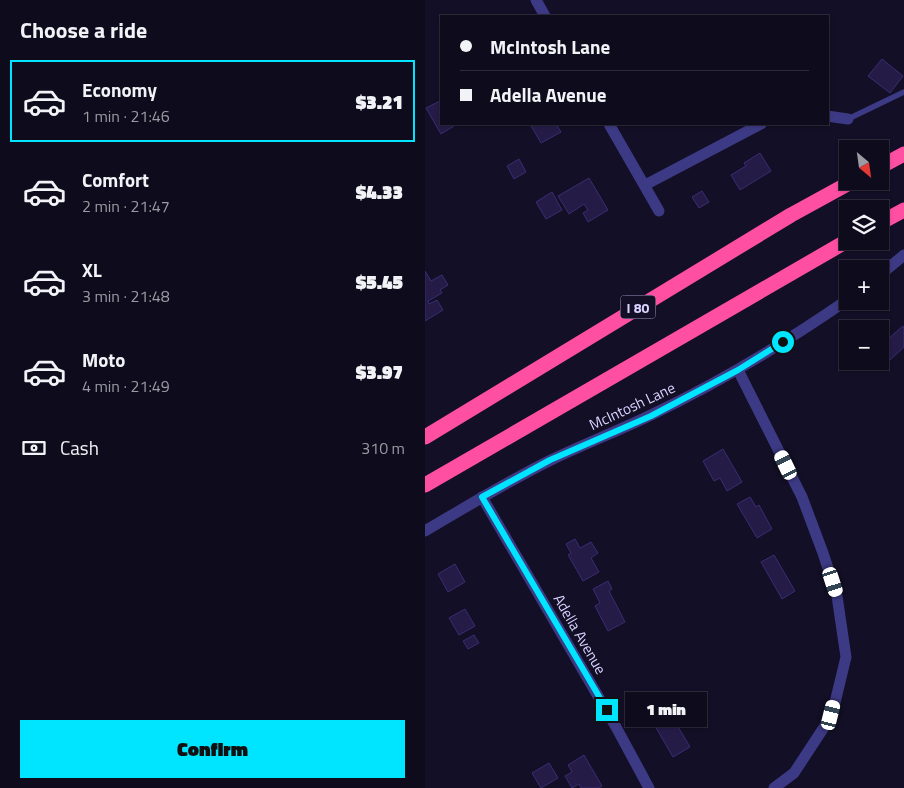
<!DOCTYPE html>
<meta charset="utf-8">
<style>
body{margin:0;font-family:"Titillium Web",sans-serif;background:#171425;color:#f1f3f6;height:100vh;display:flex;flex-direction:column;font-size:19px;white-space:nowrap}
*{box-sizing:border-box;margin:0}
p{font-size:16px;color:#9b9ba3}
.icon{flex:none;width:28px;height:28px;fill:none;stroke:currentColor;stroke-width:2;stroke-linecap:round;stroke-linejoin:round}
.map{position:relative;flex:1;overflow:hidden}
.panel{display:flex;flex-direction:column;background:#0e0b1c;width:425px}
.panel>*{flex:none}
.banner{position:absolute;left:15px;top:15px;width:389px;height:110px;border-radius:0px;box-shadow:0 1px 4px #0004,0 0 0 1px #2e2b3b;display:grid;align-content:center;height:110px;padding:0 20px;background:#0e0b1c}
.needle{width:32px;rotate:151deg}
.fabs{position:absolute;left:414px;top:140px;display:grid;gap:10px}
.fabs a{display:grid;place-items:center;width:50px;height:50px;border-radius:0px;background:#0e0b1c;box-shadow:0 1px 4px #0004,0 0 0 1px #2e2b3b;font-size:25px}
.end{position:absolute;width:22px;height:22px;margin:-11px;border:6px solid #00e5ff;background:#111;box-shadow:0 0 0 2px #111}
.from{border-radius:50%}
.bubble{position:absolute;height:35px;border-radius:0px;background:#0e0b1c;box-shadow:0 1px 4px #0004,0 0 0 1px #2e2b3b;font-size:16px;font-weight:800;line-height:35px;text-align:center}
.car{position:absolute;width:15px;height:30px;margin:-15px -8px;border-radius:6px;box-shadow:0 0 4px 1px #0007;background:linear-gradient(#fff 24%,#345 0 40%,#fff 0 76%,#345 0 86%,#fff 0)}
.banner b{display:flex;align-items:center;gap:18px;height:48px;font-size:19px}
.banner b+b{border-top:1px solid #2e2b3b}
.banner i{width:12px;height:12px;background:#f1f3f6}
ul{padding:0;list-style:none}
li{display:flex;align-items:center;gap:15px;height:82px;margin:0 10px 8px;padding:0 10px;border:2px solid transparent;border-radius:0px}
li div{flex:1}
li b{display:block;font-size:19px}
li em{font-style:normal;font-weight:800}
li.on{border-color:#00e5ff}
li>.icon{width:45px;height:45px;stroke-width:1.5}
h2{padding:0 20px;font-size:22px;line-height:60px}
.pay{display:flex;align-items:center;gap:12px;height:55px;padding:0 20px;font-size:19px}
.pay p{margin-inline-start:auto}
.primary-button{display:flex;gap:10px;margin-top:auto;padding:10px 20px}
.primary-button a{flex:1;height:58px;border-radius:0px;background:#00e5ff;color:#111;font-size:20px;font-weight:800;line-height:58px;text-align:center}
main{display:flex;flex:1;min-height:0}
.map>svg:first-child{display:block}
.building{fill:#241b47;stroke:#3b2d73}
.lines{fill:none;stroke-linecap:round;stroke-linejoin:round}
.lane{stroke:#3d3a85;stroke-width:5.5}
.street{stroke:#3d3a85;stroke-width:11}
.highway{stroke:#ff4fa3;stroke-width:15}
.route{stroke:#00e5ff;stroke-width:6}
.labels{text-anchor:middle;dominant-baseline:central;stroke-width:4;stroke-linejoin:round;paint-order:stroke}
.shield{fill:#130f26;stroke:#9e99be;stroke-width:1}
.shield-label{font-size:14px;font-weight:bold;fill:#d9d4ff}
.street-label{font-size:15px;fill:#d9d4ff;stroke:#130f26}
</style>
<main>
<section class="panel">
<h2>Choose a ride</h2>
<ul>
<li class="on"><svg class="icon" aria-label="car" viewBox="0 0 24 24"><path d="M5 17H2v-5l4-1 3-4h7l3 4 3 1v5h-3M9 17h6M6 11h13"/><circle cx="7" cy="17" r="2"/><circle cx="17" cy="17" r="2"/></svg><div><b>Economy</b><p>1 min · 21:46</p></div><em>$3.21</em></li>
<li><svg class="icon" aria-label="car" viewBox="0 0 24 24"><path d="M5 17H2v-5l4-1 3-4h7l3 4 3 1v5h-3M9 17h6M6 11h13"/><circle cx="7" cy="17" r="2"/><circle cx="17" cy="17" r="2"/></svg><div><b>Comfort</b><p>2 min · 21:47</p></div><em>$4.33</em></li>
<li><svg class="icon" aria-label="car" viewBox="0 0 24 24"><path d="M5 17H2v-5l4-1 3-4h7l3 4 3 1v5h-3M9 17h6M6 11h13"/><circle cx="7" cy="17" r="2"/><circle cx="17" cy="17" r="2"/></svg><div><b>XL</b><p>3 min · 21:48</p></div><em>$5.45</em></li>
<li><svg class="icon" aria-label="car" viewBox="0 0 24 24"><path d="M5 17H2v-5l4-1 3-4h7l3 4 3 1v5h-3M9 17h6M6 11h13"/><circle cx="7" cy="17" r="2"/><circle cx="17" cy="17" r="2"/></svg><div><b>Moto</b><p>4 min · 21:49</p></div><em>$3.97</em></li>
</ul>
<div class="pay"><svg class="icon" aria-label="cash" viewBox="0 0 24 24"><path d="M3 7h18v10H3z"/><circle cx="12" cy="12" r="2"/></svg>Cash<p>310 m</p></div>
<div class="primary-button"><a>Confirm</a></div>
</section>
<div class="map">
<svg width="479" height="788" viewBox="0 0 479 788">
<rect width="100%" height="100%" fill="#130f26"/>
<g class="building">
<path d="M 457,59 L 478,76 L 465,93 L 443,76 Z"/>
<path d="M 15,101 L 16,103 L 16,124 L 28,124 L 29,126 L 16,134 L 1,108 Z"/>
<path d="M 105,124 L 131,124 L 136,132 L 116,143 Z"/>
<path d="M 335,153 L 346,171 L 315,190 L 306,175 L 321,166 L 319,163 Z"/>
<path d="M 94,159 L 101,172 L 89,179 L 82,166 Z"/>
<path d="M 164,178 L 183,210 L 163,222 L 158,213 L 163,210 L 159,204 L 144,214 L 133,196 Z"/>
<path d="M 277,191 L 284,202 L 274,208 L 267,197 Z"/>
<path d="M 127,192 L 137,210 L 121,219 L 111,202 Z"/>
<path d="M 0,271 L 6,281 L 17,275 L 23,285 L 15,290 L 17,293 L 3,301 L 4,304 L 12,300 L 18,310 L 0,321 Z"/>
<path d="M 478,326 L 479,328 L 479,347 L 465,360 L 455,349 L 455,346 Z"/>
<path d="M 298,449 L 317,482 L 302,491 L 295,478 L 289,481 L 278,461 Z"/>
<path d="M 325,497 L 331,507 L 334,505 L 347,529 L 332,538 L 312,504 Z"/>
<path d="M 150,539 L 155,548 L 166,542 L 173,553 L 166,558 L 174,572 L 158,581 L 143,555 L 146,553 L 141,544 Z"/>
<path d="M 349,555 L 370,591 L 357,599 L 336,562 Z"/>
<path d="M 30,564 L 40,582 L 23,592 L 13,574 Z"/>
<path d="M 183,581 L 187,589 L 184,591 L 200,622 L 183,631 L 170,606 L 175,603 L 168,589 Z"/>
<path d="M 40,609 L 50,626 L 34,635 L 24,618 Z"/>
<path d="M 49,635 L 54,643 L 43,649 L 38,641 Z"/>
<path d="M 243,710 L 265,747 L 248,757 L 226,719 Z"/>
<path d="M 159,755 L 177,786 L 174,788 L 156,788 L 154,784 L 147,788 L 140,776 L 147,772 L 143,765 Z"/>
<path d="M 124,763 L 133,778 L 116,788 L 107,773 Z"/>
</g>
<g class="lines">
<path class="lane" d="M 423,119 L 479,92"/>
<g class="street">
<path d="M 111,0 L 120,16"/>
<path d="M 402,116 L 423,119"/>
<path d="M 184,124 L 234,211"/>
<path d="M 220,185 L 336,124"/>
<path d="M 455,275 L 479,255"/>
<path d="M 313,370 L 377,497 L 398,553 L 412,596 L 421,657 L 407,715 L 369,773 L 349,788"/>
<path d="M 57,497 L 191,727 L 224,788"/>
<path d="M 0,531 C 41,507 83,481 126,460 C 159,444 193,431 226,415 C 295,382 360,343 422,300"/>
</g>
<g class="highway">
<path d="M 455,167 L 479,154"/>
<path d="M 455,223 L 479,210"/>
<path d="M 0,437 L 366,215 L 428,181"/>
<path d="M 0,485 L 422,241"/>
</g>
</g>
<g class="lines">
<path class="route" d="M 182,710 L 57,497 L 125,460 L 226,416 L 313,370 L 358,342"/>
</g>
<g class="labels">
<rect class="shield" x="195.5" y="295.5" width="35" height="23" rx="4"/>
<g class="shield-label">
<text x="213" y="307">I 80</text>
</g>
<g class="street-label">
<text transform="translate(207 406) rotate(-25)">McIntosh Lane</text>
<text transform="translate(155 634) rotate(60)">Adella Avenue</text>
</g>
</g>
</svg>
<div class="fabs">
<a><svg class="needle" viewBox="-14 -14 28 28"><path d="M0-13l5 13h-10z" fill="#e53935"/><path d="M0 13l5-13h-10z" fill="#9b9ba3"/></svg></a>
<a><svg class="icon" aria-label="layers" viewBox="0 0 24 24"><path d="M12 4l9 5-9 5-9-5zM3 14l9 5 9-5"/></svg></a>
<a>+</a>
<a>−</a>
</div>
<i class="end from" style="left:358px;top:342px"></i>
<i class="end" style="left:182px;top:710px"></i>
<div class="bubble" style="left:200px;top:692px;width:82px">1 min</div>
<i class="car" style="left:361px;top:465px;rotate:334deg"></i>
<i class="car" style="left:408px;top:582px;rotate:162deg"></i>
<i class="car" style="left:406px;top:715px;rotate:14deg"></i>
<div class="banner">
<b><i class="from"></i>McIntosh Lane</b>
<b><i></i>Adella Avenue</b>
</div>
</div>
</main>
